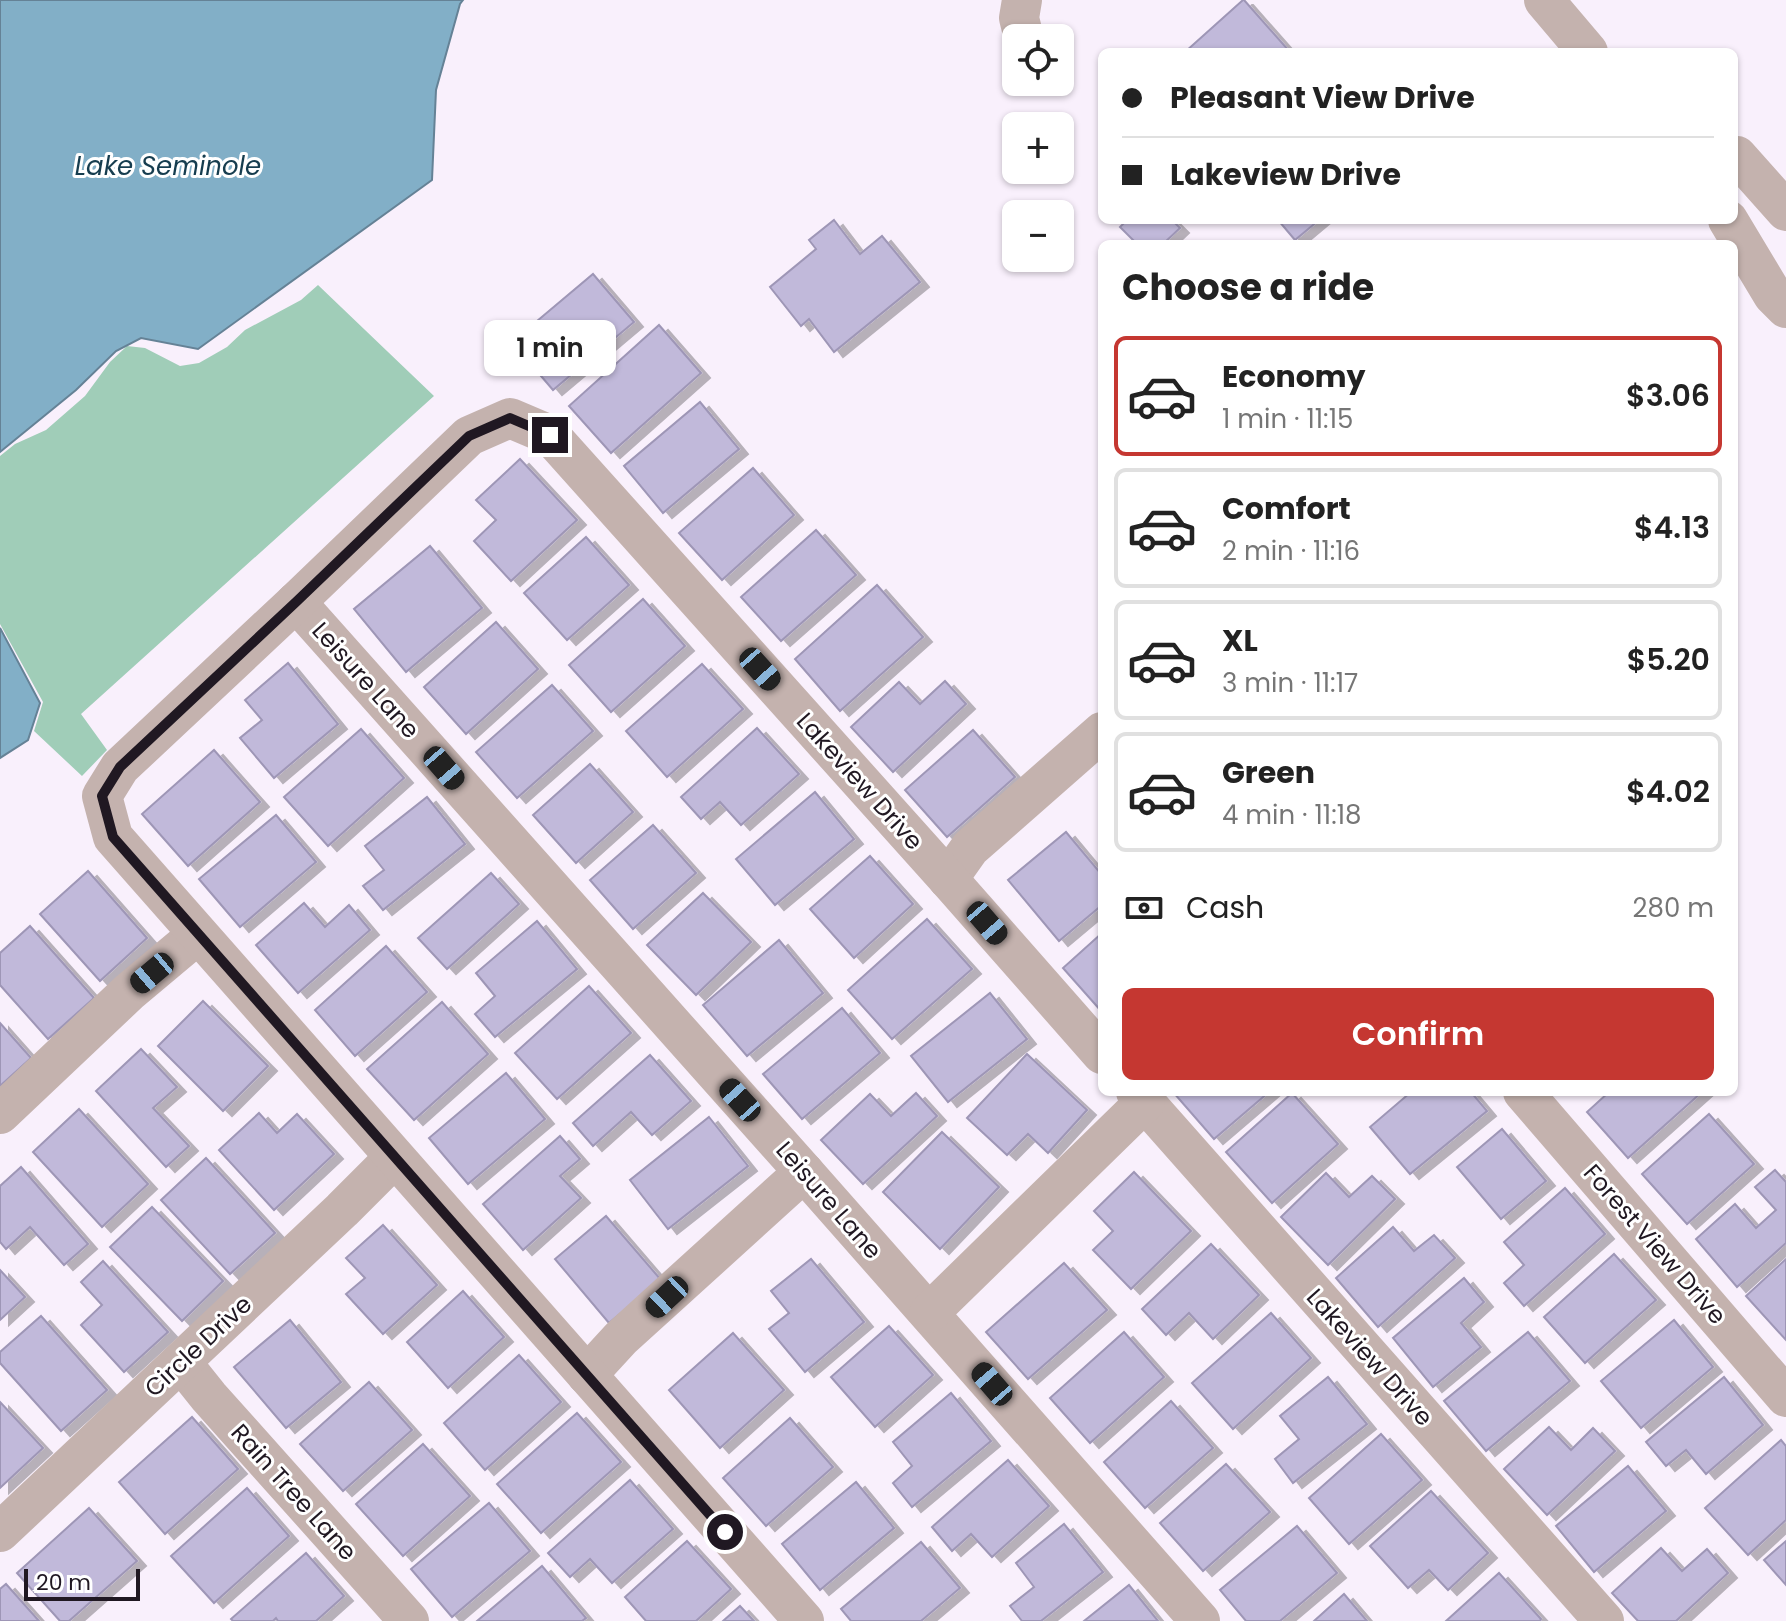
<!DOCTYPE html>
<meta charset="utf-8">
<style>
body{margin:0;font-family:Poppins,sans-serif;background:#f2f2f2;color:#222;height:100vh;display:flex;flex-direction:column;font-size:30px;white-space:nowrap}
*{box-sizing:border-box;margin:0}
p{font-size:26px;color:#767676}
.icon{flex:none;width:44px;height:44px;fill:none;stroke:currentColor;stroke-width:2;stroke-linecap:round;stroke-linejoin:round}
.map{position:relative;flex:1;overflow:hidden}
.panel{position:absolute;left:1098px;top:240px;width:640px;height:856px;display:flex;flex-direction:column;background:#fff;border-radius:12px;box-shadow:0 2px 6px #0004}
.panel>*{flex:none}
.guide{position:absolute;left:1098px;top:48px;width:640px;height:176px;border-radius:12px;box-shadow:0 2px 6px #0004;display:grid;align-content:center;height:176px;padding:0 24px;background:#fff}
.fabs{position:absolute;left:1002px;top:24px;display:grid;gap:16px}
.fabs a{display:grid;place-items:center;width:72px;height:72px;border-radius:12px;background:#fff;box-shadow:0 2px 6px #0004;font-size:40px}
.scale{position:absolute;left:24px;bottom:20px;width:116px;box-sizing:border-box;padding-left:8px;border:4px solid #201822;border-top:0;font-size:22px;line-height:28px;white-space:nowrap;color:#201822;-webkit-text-stroke:6px #fff;paint-order:stroke}
.end{position:absolute;width:36px;height:36px;margin:-18px;border:10px solid #201822;background:#fff;box-shadow:0 0 0 4px #fff}
.from{border-radius:50%}
.bubble{position:absolute;height:56px;border-radius:12px;background:#fff;box-shadow:0 2px 6px #0004;font-size:26px;font-weight:600;line-height:56px;text-align:center}
.car{position:absolute;width:24px;height:48px;margin:-24px -12px;border-radius:10px;box-shadow:0 0 6px 2px #0007;background:linear-gradient(#222 24%,#8ab4d8 0 40%,#222 0 76%,#8ab4d8 0 86%,#222 0)}
.guide b{display:flex;align-items:center;gap:28px;height:76px;font-size:30px}
.guide b+b{border-top:2px solid #e0e0e0}
.guide i{width:20px;height:20px;background:#222}
ul{padding:0;list-style:none}
li{display:flex;align-items:center;gap:24px;height:120px;margin:0 16px 12px;padding:0 8px;border:4px solid #e0e0e0;border-radius:12px}
li div{flex:1}
li b{display:block;font-size:30px}
li em{font-style:normal;font-weight:600}
li.on{border-color:#c53731}
li>.icon{width:72px;height:72px;stroke-width:1.5}
h2{padding:0 24px;font-size:36px;line-height:96px}
.pay{display:flex;align-items:center;gap:20px;height:88px;padding:0 24px;font-size:30px}
.pay p{margin-inline-start:auto}
.button{display:flex;gap:16px;margin-top:auto;padding:16px 24px}
.button a{flex:1;height:92px;border-radius:12px;background:#c53731;color:#fff;font-size:32px;font-weight:600;line-height:92px;text-align:center}
.map>svg:first-child{display:block}
.green{fill:#a0cdb8}
.water{fill:#82afc7;stroke:#658296;stroke-width:2}
.building{fill:#c1b9da;stroke:#9e96b6;stroke-width:2;filter:url(#shadow)}
.lines{fill:none;stroke-linecap:round;stroke-linejoin:round}
.street{stroke:#c4b2ae;stroke-width:40}
.route{stroke:#201822;stroke-width:10}
.labels{text-anchor:middle;dominant-baseline:central;stroke-width:6;stroke-linejoin:round;paint-order:stroke}
.street-label{font-size:24px;fill:#201822;stroke:#fff}
.water-label{font-size:26px;font-style:italic;fill:#163d4f;stroke:#fff}
</style>
<div class="map">
<svg width="1786" height="1621" viewBox="0 0 1786 1621">
<defs>
<filter id="shadow"><feDropShadow dx="9" dy="5" stdDeviation="0" flood-color="#0004"/></filter>
</defs>
<rect width="100%" height="100%" fill="#f9f0fc"/>
<path class="green" d="M 318,285 L 434,396 L 81,714 L 107,750 L 82,776 L 34,731 L 43,702 L 0,624 L 0,456 L 15,444 L 46,430 L 85,396 L 110,362 L 127,346 L 145,348 L 180,366 L 199,363 L 227,347 L 245,330 L 301,300 Z"/>
<g class="water">
<path d="M 0,0 L 463,0 L 460,4 L 436,90 L 432,180 L 198,349 L 141,338 L 116,351 L 76,390 L 0,452 Z"/>
<path d="M 0,628 L 40,703 L 28,740 L 0,758 Z"/>
</g>
<g class="building">
<path d="M 1244,0 L 1290,52 L 1185,52 L 1243,0 Z"/>
<path d="M 834,220 L 860,254 L 882,236 L 920,282 L 834,352 L 809,319 L 801,326 L 770,287 L 816,249 L 809,240 Z"/>
<path d="M 1127,220 L 1172,220 L 1180,228 L 1163,244 L 1137,244 L 1120,227 Z"/>
<path d="M 1278,220 L 1319,220 L 1295,240 Z"/>
<path d="M 593,274 L 634,322 L 553,390 L 512,342 Z"/>
<path d="M 659,325 L 701,373 L 611,453 L 569,406 Z"/>
<path d="M 700,402 L 739,449 L 663,513 L 624,466 Z"/>
<path d="M 520,459 L 577,520 L 511,581 L 474,541 L 496,520 L 476,500 Z"/>
<path d="M 753,468 L 794,515 L 722,580 L 679,533 Z"/>
<path d="M 816,530 L 856,575 L 781,641 L 741,597 Z"/>
<path d="M 586,537 L 629,585 L 567,640 L 524,593 Z"/>
<path d="M 430,546 L 482,608 L 406,672 L 354,609 Z"/>
<path d="M 877,585 L 923,637 L 840,711 L 795,659 Z"/>
<path d="M 643,599 L 685,646 L 611,712 L 569,665 Z"/>
<path d="M 496,622 L 538,669 L 466,734 L 424,687 Z"/>
<path d="M 288,663 L 338,724 L 274,778 L 240,738 L 262,720 L 245,700 Z"/>
<path d="M 702,664 L 743,709 L 667,777 L 626,731 Z"/>
<path d="M 945,681 L 966,704 L 893,772 L 851,727 L 899,682 L 920,704 Z"/>
<path d="M 552,685 L 593,731 L 517,798 L 476,752 Z"/>
<path d="M 757,728 L 799,774 L 741,825 L 720,802 L 701,819 L 681,797 Z"/>
<path d="M 361,729 L 404,778 L 328,846 L 284,797 Z"/>
<path d="M 973,730 L 1015,777 L 947,837 L 905,790 Z"/>
<path d="M 214,750 L 260,802 L 188,866 L 142,814 Z"/>
<path d="M 590,764 L 633,812 L 576,863 L 533,815 Z"/>
<path d="M 815,792 L 854,839 L 775,905 L 736,859 Z"/>
<path d="M 427,797 L 465,844 L 383,910 L 363,886 L 384,870 L 365,846 Z"/>
<path d="M 276,815 L 316,862 L 240,927 L 199,879 Z"/>
<path d="M 653,825 L 696,873 L 633,929 L 590,880 Z"/>
<path d="M 1066,832 L 1102,875 L 1102,905 L 1059,941 L 1008,880 Z"/>
<path d="M 870,856 L 913,904 L 854,958 L 810,909 Z"/>
<path d="M 88,871 L 147,938 L 100,981 L 40,914 Z"/>
<path d="M 491,873 L 519,904 L 447,969 L 418,938 Z"/>
<path d="M 703,893 L 751,942 L 696,995 L 647,945 Z"/>
<path d="M 304,903 L 325,927 L 349,905 L 370,930 L 298,993 L 256,945 Z"/>
<path d="M 927,919 L 972,969 L 892,1039 L 848,990 Z"/>
<path d="M 537,921 L 577,969 L 495,1037 L 475,1014 L 495,996 L 476,973 Z"/>
<path d="M 30,926 L 94,998 L 48,1039 L 0,985 L 0,953 Z"/>
<path d="M 1102,933 L 1102,1012 L 1063,968 Z"/>
<path d="M 779,940 L 823,993 L 747,1056 L 703,1005 Z"/>
<path d="M 386,946 L 427,992 L 355,1056 L 315,1010 Z"/>
<path d="M 589,986 L 631,1033 L 557,1099 L 515,1053 Z"/>
<path d="M 990,993 L 1027,1039 L 948,1102 L 911,1056 Z"/>
<path d="M 203,1001 L 268,1066 L 223,1111 L 158,1046 Z"/>
<path d="M 442,1002 L 488,1054 L 414,1120 L 367,1069 Z"/>
<path d="M 842,1008 L 880,1053 L 802,1119 L 763,1074 Z"/>
<path d="M 0,1023 L 31,1058 L 0,1086 Z"/>
<path d="M 141,1049 L 177,1087 L 153,1108 L 189,1146 L 166,1167 L 96,1091 Z"/>
<path d="M 1027,1054 L 1087,1110 L 1048,1153 L 1028,1134 L 1007,1155 L 967,1118 Z"/>
<path d="M 650,1055 L 691,1101 L 652,1135 L 631,1112 L 593,1146 L 573,1123 Z"/>
<path d="M 506,1073 L 545,1119 L 468,1184 L 429,1138 Z"/>
<path d="M 1173,1092 L 1269,1092 L 1214,1139 Z"/>
<path d="M 1411,1092 L 1471,1092 L 1487,1111 L 1410,1174 L 1370,1127 Z"/>
<path d="M 1609,1092 L 1702,1092 L 1628,1158 L 1587,1112 Z"/>
<path d="M 916,1093 L 937,1116 L 863,1184 L 821,1140 L 870,1094 L 891,1116 Z"/>
<path d="M 1292,1093 L 1338,1144 L 1272,1203 L 1226,1152 Z"/>
<path d="M 79,1109 L 148,1184 L 102,1227 L 33,1152 Z"/>
<path d="M 259,1113 L 277,1133 L 297,1114 L 334,1154 L 274,1210 L 219,1150 Z"/>
<path d="M 1709,1114 L 1754,1164 L 1687,1224 L 1642,1174 Z"/>
<path d="M 709,1117 L 748,1166 L 668,1229 L 630,1180 Z"/>
<path d="M 1502,1129 L 1546,1181 L 1501,1219 L 1457,1167 Z"/>
<path d="M 942,1132 L 999,1187 L 940,1249 L 883,1192 Z"/>
<path d="M 560,1136 L 580,1159 L 560,1176 L 581,1198 L 523,1250 L 483,1204 Z"/>
<path d="M 206,1158 L 275,1233 L 230,1274 L 161,1200 Z"/>
<path d="M 21,1167 L 88,1244 L 64,1265 L 30,1227 L 6,1249 L 0,1242 L 0,1186 Z"/>
<path d="M 1775,1170 L 1786,1182 L 1786,1243 L 1737,1287 L 1696,1239 L 1735,1204 L 1756,1228 L 1776,1210 L 1755,1187 Z"/>
<path d="M 1134,1172 L 1191,1231 L 1131,1289 L 1093,1250 L 1113,1231 L 1094,1211 Z"/>
<path d="M 1326,1173 L 1349,1197 L 1372,1176 L 1395,1199 L 1328,1265 L 1281,1217 Z"/>
<path d="M 1565,1188 L 1605,1234 L 1524,1306 L 1504,1283 L 1524,1265 L 1504,1242 Z"/>
<path d="M 152,1207 L 223,1281 L 182,1321 L 110,1247 Z"/>
<path d="M 606,1216 L 661,1280 L 609,1323 L 555,1259 Z"/>
<path d="M 383,1225 L 437,1285 L 383,1334 L 346,1294 L 365,1278 L 346,1258 Z"/>
<path d="M 1393,1227 L 1414,1251 L 1434,1235 L 1455,1258 L 1378,1327 L 1336,1278 Z"/>
<path d="M 1211,1244 L 1259,1295 L 1213,1339 L 1189,1313 L 1166,1335 L 1142,1309 Z"/>
<path d="M 1614,1254 L 1656,1300 L 1585,1363 L 1544,1317 Z"/>
<path d="M 811,1259 L 864,1322 L 805,1372 L 769,1329 L 789,1313 L 771,1291 Z"/>
<path d="M 1786,1259 L 1786,1340 L 1746,1296 Z"/>
<path d="M 103,1261 L 168,1332 L 124,1372 L 81,1325 L 102,1305 L 81,1282 Z"/>
<path d="M 1064,1263 L 1107,1310 L 1028,1379 L 986,1332 Z"/>
<path d="M 0,1270 L 25,1297 L 0,1320 Z"/>
<path d="M 1464,1278 L 1484,1302 L 1461,1323 L 1481,1347 L 1433,1387 L 1393,1338 Z"/>
<path d="M 463,1291 L 504,1337 L 448,1388 L 407,1342 Z"/>
<path d="M 1271,1313 L 1311,1358 L 1233,1429 L 1192,1383 Z"/>
<path d="M 41,1316 L 107,1390 L 61,1431 L 0,1363 L 0,1352 Z"/>
<path d="M 290,1320 L 341,1382 L 286,1428 L 234,1367 Z"/>
<path d="M 1674,1320 L 1713,1367 L 1641,1428 L 1601,1381 Z"/>
<path d="M 889,1326 L 933,1375 L 875,1427 L 831,1377 Z"/>
<path d="M 1124,1332 L 1164,1377 L 1090,1443 L 1050,1398 Z"/>
<path d="M 1528,1332 L 1570,1381 L 1486,1451 L 1444,1401 Z"/>
<path d="M 733,1333 L 784,1390 L 720,1448 L 669,1390 Z"/>
<path d="M 519,1355 L 561,1402 L 485,1470 L 444,1423 Z"/>
<path d="M 1328,1377 L 1367,1424 L 1293,1483 L 1275,1459 L 1299,1439 L 1280,1416 Z"/>
<path d="M 1724,1377 L 1763,1425 L 1706,1474 L 1686,1450 L 1666,1466 L 1646,1442 Z"/>
<path d="M 369,1382 L 412,1430 L 343,1491 L 300,1444 Z"/>
<path d="M 951,1393 L 991,1441 L 912,1507 L 893,1483 L 912,1466 L 893,1442 Z"/>
<path d="M 1171,1401 L 1213,1448 L 1145,1508 L 1104,1462 Z"/>
<path d="M 0,1402 L 43,1448 L 0,1488 Z"/>
<path d="M 577,1413 L 621,1462 L 541,1533 L 497,1484 Z"/>
<path d="M 192,1417 L 238,1469 L 165,1534 L 119,1482 Z"/>
<path d="M 790,1418 L 833,1467 L 766,1526 L 723,1478 Z"/>
<path d="M 1549,1427 L 1571,1450 L 1593,1428 L 1615,1451 L 1547,1515 L 1504,1469 Z"/>
<path d="M 1381,1434 L 1422,1480 L 1349,1544 L 1309,1498 Z"/>
<path d="M 1781,1440 L 1786,1446 L 1786,1520 L 1748,1555 L 1705,1508 Z"/>
<path d="M 423,1444 L 470,1496 L 403,1556 L 356,1504 Z"/>
<path d="M 1008,1460 L 1049,1506 L 992,1557 L 971,1534 L 952,1551 L 932,1527 Z"/>
<path d="M 1226,1464 L 1270,1512 L 1203,1571 L 1160,1523 Z"/>
<path d="M 1628,1466 L 1666,1511 L 1594,1572 L 1556,1526 Z"/>
<path d="M 630,1480 L 673,1529 L 612,1583 L 590,1559 L 570,1577 L 548,1553 Z"/>
<path d="M 856,1482 L 894,1528 L 820,1590 L 782,1544 Z"/>
<path d="M 247,1488 L 289,1536 L 214,1603 L 171,1556 Z"/>
<path d="M 1431,1491 L 1488,1553 L 1448,1590 L 1429,1570 L 1408,1588 L 1370,1546 Z"/>
<path d="M 489,1503 L 530,1551 L 452,1617 L 411,1569 Z"/>
<path d="M 89,1508 L 137,1561 L 69,1621 L 60,1621 L 17,1573 Z"/>
<path d="M 1064,1524 L 1103,1572 L 1041,1621 L 1022,1621 L 1010,1606 L 1034,1587 L 1016,1563 Z"/>
<path d="M 1297,1526 L 1337,1573 L 1280,1621 L 1246,1621 L 1220,1590 Z"/>
<path d="M 687,1541 L 731,1589 L 696,1621 L 646,1621 L 625,1597 Z"/>
<path d="M 1786,1541 L 1786,1585 L 1764,1560 Z"/>
<path d="M 921,1542 L 960,1588 L 921,1621 L 851,1621 L 841,1609 Z"/>
<path d="M 1661,1548 L 1682,1571 L 1707,1549 L 1728,1573 L 1676,1621 L 1638,1621 L 1612,1593 Z"/>
<path d="M 306,1553 L 344,1596 L 316,1621 L 278,1621 L 276,1618 L 273,1621 L 233,1621 L 231,1619 Z"/>
<path d="M 542,1566 L 586,1618 L 582,1621 L 477,1621 Z"/>
<path d="M 1499,1573 L 1541,1619 L 1540,1621 L 1446,1621 Z"/>
<path d="M 6,1584 L 39,1621 L 0,1621 L 0,1589 Z"/>
<path d="M 1129,1585 L 1158,1621 L 1084,1621 Z"/>
<path d="M 1344,1594 L 1367,1621 L 1314,1621 Z"/>
<path d="M 740,1606 L 754,1621 L 723,1621 Z"/>
</g>
<g class="lines">
<g class="street">
<path d="M 1022,0 L 1019,18 L 1024,38"/>
<path d="M 1544,0 L 1588,52"/>
<path d="M 1737,156 L 1786,211"/>
<path d="M 1728,220 L 1773,295 L 1786,308"/>
<path d="M 296,602 L 804,1172 L 1200,1621"/>
<path d="M 948,879 L 970,848 L 1102,732"/>
<path d="M 1136,1092 L 1604,1621"/>
<path d="M 1523,1092 L 1786,1397"/>
<path d="M 0,1114 L 129,992 L 197,935"/>
<path d="M 929,1313 L 1145,1102"/>
<path d="M 181,1362 L 209,1397 L 409,1621"/>
<path d="M 587,1375 L 621,1338 L 804,1172"/>
<path d="M 0,1532 L 342,1210 L 394,1158"/>
<path d="M 804,1621 L 113,837 L 102,796 L 120,767 L 296,602 L 469,436 L 510,418 L 550,435 L 948,879 L 1102,1054"/>
</g>
</g>
<g class="lines">
<path class="route" d="M 550,435 L 510,418 L 469,436 L 296,602 L 120,767 L 102,796 L 113,837 L 725,1532"/>
</g>
<g class="labels">
<g class="street-label">
<text transform="translate(366 680) rotate(48)">Leisure Lane</text>
<text transform="translate(860 781) rotate(48)">Lakeview Drive</text>
<text transform="translate(829 1200) rotate(49)">Leisure Lane</text>
<text transform="translate(1655 1244) rotate(49)">Forest View Drive</text>
<text transform="translate(198 1346) rotate(-43)">Circle Drive</text>
<text transform="translate(1370 1357) rotate(48)">Lakeview Drive</text>
<text transform="translate(294 1492) rotate(48)">Rain Tree Lane</text>
</g>
<g class="water-label">
<text x="168" y="166">Lake Seminole</text>
</g>
</g>
</svg>
<div class="fabs">
<a><svg class="icon" aria-label="locate" viewBox="0 0 24 24"><circle cx="12" cy="12" r="6"/><path d="M12 2v4M12 18v4M2 12h4M18 12h4"/></svg></a>
<a>+</a>
<a>−</a>
</div>
<div class="scale">20 m</div>
<i class="end from" style="left:725px;top:1532px"></i>
<i class="end" style="left:550px;top:435px"></i>
<div class="bubble" style="left:484px;top:320px;width:132px">1 min</div>
<i class="car" style="left:760px;top:669px;rotate:138deg"></i>
<i class="car" style="left:444px;top:768px;rotate:139deg"></i>
<i class="car" style="left:987px;top:923px;rotate:139deg"></i>
<i class="car" style="left:152px;top:973px;rotate:230deg"></i>
<i class="car" style="left:740px;top:1100px;rotate:318deg"></i>
<i class="car" style="left:667px;top:1297px;rotate:227deg"></i>
<i class="car" style="left:992px;top:1384px;rotate:319deg"></i>
<div class="guide">
<b><i class="from"></i>Pleasant View Drive</b>
<b><i></i>Lakeview Drive</b>
</div>
<section class="panel">
<h2>Choose a ride</h2>
<ul>
<li class="on"><svg class="icon" aria-label="car" viewBox="0 0 24 24"><path d="M5 17H2v-5l4-1 3-4h7l3 4 3 1v5h-3M9 17h6M6 11h13"/><circle cx="7" cy="17" r="2"/><circle cx="17" cy="17" r="2"/></svg><div><b>Economy</b><p>1 min · 11:15</p></div><em>$3.06</em></li>
<li><svg class="icon" aria-label="car" viewBox="0 0 24 24"><path d="M5 17H2v-5l4-1 3-4h7l3 4 3 1v5h-3M9 17h6M6 11h13"/><circle cx="7" cy="17" r="2"/><circle cx="17" cy="17" r="2"/></svg><div><b>Comfort</b><p>2 min · 11:16</p></div><em>$4.13</em></li>
<li><svg class="icon" aria-label="car" viewBox="0 0 24 24"><path d="M5 17H2v-5l4-1 3-4h7l3 4 3 1v5h-3M9 17h6M6 11h13"/><circle cx="7" cy="17" r="2"/><circle cx="17" cy="17" r="2"/></svg><div><b>XL</b><p>3 min · 11:17</p></div><em>$5.20</em></li>
<li><svg class="icon" aria-label="car" viewBox="0 0 24 24"><path d="M5 17H2v-5l4-1 3-4h7l3 4 3 1v5h-3M9 17h6M6 11h13"/><circle cx="7" cy="17" r="2"/><circle cx="17" cy="17" r="2"/></svg><div><b>Green</b><p>4 min · 11:18</p></div><em>$4.02</em></li>
</ul>
<div class="pay"><svg class="icon" aria-label="cash" viewBox="0 0 24 24"><path d="M3 7h18v10H3z"/><circle cx="12" cy="12" r="2"/></svg>Cash<p>280 m</p></div>
<div class="button"><a>Confirm</a></div>
</section>
</div>
